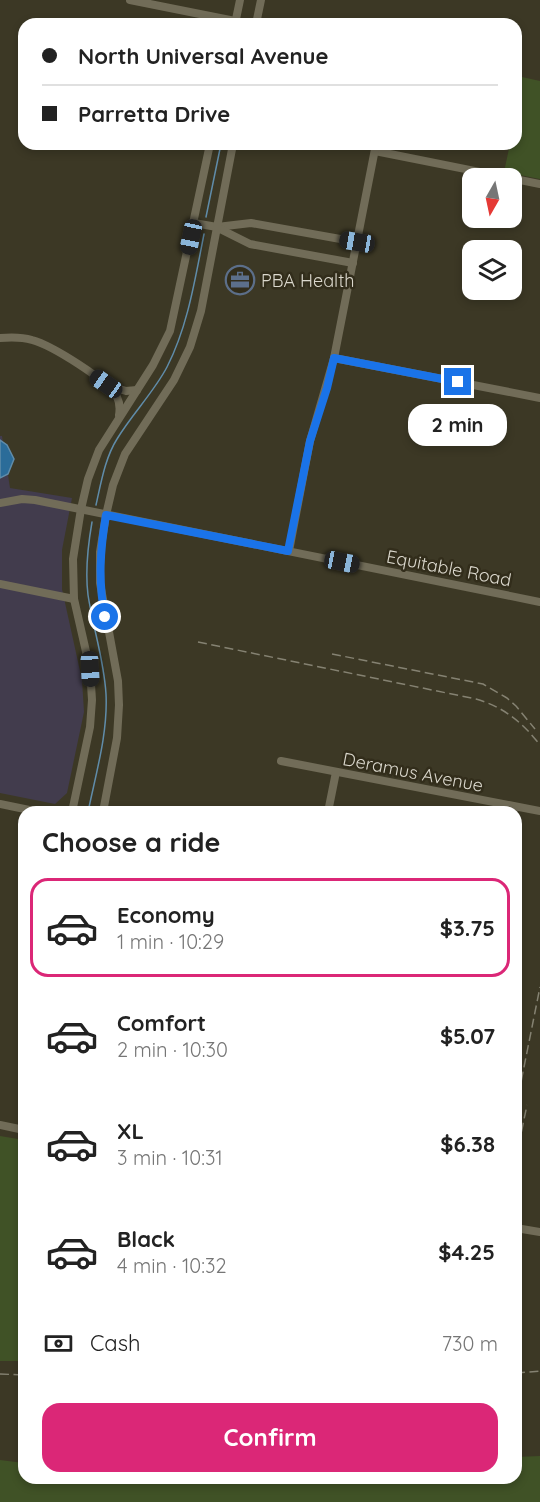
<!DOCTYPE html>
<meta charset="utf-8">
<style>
body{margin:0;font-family:Quicksand,sans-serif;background:#f2f2f2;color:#222;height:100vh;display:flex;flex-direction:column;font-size:22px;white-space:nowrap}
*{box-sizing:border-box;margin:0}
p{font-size:20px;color:#767676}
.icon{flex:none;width:33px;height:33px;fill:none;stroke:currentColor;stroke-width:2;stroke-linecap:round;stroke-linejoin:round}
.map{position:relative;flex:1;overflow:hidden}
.side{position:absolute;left:18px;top:806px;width:504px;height:678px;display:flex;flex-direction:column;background:#fff;border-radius:18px;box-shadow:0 3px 9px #0003}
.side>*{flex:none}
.guide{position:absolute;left:18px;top:18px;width:504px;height:132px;border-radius:18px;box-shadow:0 3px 9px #0003;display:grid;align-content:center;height:132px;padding:0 24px;background:#fff}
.needle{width:39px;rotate:189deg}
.fabs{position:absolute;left:462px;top:168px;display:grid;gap:12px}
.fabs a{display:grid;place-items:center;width:60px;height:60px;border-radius:12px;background:#fff;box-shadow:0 3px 9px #0003;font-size:30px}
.end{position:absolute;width:27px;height:27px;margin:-14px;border:8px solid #1a73e8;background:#fff;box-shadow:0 0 0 3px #fff}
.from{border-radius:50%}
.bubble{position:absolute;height:42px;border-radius:18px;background:#fff;box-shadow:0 3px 9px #0003;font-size:20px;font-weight:700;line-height:42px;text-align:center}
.car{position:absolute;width:18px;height:36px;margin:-18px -9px;border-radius:8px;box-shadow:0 0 4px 2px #0007;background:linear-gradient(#222 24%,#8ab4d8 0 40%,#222 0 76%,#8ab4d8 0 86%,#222 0)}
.guide b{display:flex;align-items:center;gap:21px;height:57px;font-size:22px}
.guide b+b{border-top:2px solid #e0e0e0}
.guide i{width:15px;height:15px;background:#222}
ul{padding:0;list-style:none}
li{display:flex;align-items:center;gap:18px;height:99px;margin:0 12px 9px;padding:0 12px;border:3px solid transparent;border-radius:18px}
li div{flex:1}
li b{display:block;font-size:22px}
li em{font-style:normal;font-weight:700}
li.selected{border-color:#db2777}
li>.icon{width:54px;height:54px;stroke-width:1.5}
h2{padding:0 24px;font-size:27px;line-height:72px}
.pay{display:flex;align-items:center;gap:15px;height:66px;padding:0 24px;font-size:22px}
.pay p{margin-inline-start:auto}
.button{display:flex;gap:12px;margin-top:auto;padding:12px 24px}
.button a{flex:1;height:69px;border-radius:18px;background:#db2777;color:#fff;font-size:24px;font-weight:700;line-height:69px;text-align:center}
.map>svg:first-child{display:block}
.education{fill:#423c4d}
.green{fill:#405226}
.water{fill:#2b6c99;stroke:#608ca9;stroke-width:1.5}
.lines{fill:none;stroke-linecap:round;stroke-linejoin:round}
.stream{stroke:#608ca9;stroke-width:1.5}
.minor{stroke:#716c58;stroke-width:8}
.rail{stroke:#858272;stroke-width:1.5;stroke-dasharray:9 4.5;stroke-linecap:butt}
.route{stroke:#1a73e8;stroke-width:8}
.labels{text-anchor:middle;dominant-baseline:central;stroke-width:5;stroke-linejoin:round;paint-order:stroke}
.poi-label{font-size:18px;fill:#dbd8cd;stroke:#322d1b;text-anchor:start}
.street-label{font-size:18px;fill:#dbd8cd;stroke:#322d1b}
</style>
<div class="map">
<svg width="540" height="1502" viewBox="0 0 540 1502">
<rect width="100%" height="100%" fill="#3c3825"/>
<path class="education" d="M 0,436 L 2,436 L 10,488 L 72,498 L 62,550 L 62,589 L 82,680 L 84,712 L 67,793 L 55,804 L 0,793 Z"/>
<g class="green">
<path d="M 522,77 L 540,81 L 540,179 L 504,172 L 510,144 L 516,144 L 516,113 Z"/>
<path d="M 0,1136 L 24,1140 L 24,1361 L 0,1361 Z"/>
<path d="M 540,1456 L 540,1502 L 0,1502 L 0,1460 L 24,1463 L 24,1478 L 516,1478 L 516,1457 Z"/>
</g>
<path class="water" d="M 0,440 L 7,445 L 14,459 L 8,474 L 0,478 Z"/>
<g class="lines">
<g class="stream">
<path d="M 206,217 L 221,144"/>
<path d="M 96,505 C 101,483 105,458 117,439 C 132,414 154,392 167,367 C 188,326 195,279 204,234"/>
<path d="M 88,812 C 96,773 108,733 106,694 C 104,660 93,628 88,595 C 85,571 88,545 92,522"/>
</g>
<g class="minor">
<path d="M 130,0 L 235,21"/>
<path d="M 235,24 L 240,0"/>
<path d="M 256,24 L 261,0"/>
<path d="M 375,151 L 540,184"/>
<path d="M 194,223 L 217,227 L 251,223 L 357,242"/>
<path d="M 218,228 L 250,244 L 353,263"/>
<path d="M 0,338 C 11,337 22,337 32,340 C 51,345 108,380 117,397 C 120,403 120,409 119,415"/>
<path d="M 334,358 L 540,398"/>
<path d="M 110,386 L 126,391 L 137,390"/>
<path d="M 0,503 L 22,499 L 35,500 L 540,602"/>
<path d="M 289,551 L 310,441 L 334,358 L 376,144"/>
<path d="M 0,584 L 74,599"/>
<path d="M 281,761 L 540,811"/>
<path d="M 0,804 L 39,812"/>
<path d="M 72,812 L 90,727 L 92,700 L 90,669 L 74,599 L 73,559 L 81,509 L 88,479 L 99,450 L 153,365 L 170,331 L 210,144"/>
<path d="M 103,812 L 117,738 L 119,705 L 118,681 L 100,583 L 100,552 L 106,515 L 113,485 L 125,454 L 174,380 L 190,347 L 201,311 L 233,144"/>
<path d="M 328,812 L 336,772"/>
<path d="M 0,1125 L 24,1130"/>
<path d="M 516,1228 L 540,1232"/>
</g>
<g class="rail">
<path d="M 198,642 L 476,699 C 504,707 523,723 540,745"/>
<path d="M 332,654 L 483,684 L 507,698 L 516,706 L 535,729"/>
<path d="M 516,1107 L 540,987"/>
<path d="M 516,1158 L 527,1105"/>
<path d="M 516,1373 L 540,1371"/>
<path d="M 0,1374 L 24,1375"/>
</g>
</g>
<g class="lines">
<path class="route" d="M 105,617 C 98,582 100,550 106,515 L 288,551 L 310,441 L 327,388 L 334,358 L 458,382"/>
</g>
<defs>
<g id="office-ring" transform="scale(1.5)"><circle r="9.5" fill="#322d1b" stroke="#5c6f8a" stroke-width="1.5"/><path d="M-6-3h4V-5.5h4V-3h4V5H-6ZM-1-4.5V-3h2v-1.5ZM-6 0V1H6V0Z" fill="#5c6f8a"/></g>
</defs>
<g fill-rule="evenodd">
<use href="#office-ring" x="240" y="280"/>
</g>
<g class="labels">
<g class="poi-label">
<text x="261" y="280">PBA Health</text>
</g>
<g class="street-label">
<text transform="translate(449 568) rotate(11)">Equitable Road</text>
<text transform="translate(413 772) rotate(11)">Deramus Avenue</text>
</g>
</g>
</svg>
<div class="fabs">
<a><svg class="needle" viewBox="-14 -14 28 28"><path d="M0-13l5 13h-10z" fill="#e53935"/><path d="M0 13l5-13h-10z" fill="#767676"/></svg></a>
<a><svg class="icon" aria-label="layers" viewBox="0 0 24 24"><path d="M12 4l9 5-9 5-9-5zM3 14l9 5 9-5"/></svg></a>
</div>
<i class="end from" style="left:105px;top:617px"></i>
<i class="end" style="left:458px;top:382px"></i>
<div class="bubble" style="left:408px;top:404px;width:99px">2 min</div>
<i class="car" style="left:191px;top:237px;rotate:192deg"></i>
<i class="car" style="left:357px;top:242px;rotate:280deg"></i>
<i class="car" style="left:106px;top:384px;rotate:305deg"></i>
<i class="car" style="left:342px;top:562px;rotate:101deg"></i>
<i class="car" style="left:90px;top:669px;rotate:177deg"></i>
<div class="guide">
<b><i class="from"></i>North Universal Avenue</b>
<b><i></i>Parretta Drive</b>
</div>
<section class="side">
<h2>Choose a ride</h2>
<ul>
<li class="selected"><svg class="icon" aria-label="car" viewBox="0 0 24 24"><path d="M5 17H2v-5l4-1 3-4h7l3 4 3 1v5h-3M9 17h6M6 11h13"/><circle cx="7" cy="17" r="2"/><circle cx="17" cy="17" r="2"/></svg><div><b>Economy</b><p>1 min · 10:29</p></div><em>$3.75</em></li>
<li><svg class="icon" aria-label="car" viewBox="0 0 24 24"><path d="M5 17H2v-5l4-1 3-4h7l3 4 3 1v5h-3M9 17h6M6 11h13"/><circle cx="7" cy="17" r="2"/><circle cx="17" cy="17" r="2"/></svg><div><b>Comfort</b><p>2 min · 10:30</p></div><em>$5.07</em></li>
<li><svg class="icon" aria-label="car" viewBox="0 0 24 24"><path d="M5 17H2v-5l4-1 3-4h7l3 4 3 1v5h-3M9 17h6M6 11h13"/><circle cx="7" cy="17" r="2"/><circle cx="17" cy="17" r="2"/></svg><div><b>XL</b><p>3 min · 10:31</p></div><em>$6.38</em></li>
<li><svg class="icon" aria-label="car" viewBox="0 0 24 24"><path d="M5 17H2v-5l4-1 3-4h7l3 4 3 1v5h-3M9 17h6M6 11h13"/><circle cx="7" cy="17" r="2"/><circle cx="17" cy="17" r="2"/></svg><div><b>Black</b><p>4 min · 10:32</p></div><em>$4.25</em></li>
</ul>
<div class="pay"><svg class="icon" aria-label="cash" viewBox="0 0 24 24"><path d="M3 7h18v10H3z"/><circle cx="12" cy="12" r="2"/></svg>Cash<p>730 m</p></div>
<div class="button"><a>Confirm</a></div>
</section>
</div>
